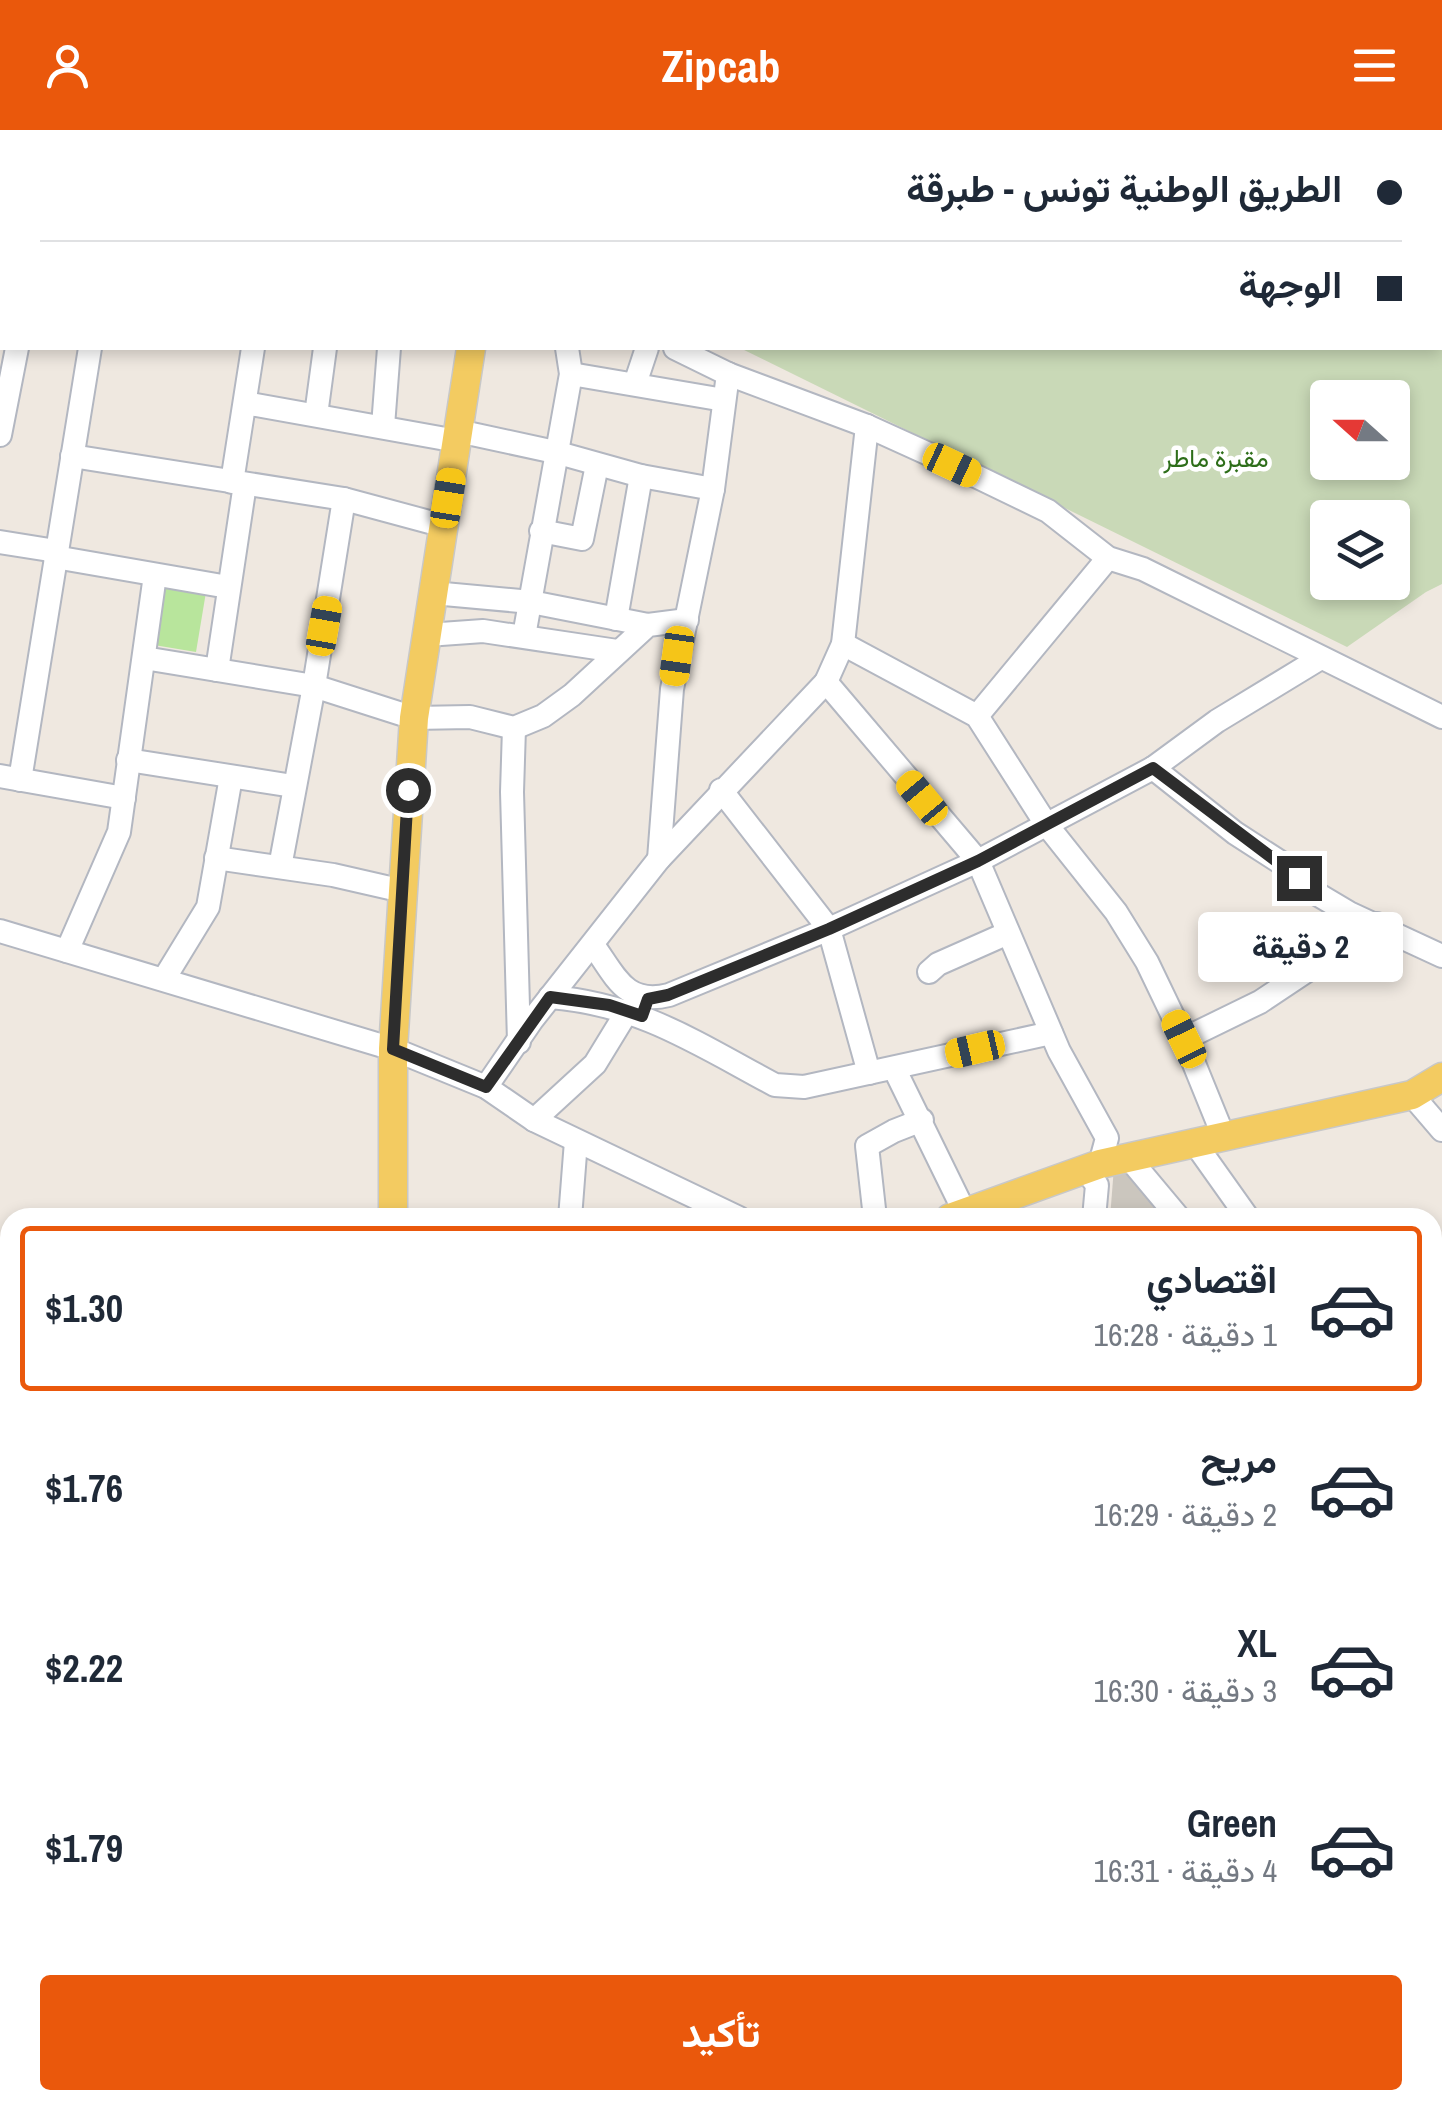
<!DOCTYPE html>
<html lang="ar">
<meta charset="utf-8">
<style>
body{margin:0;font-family:"Archivo Narrow",Vazirmatn,sans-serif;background:#f6f6f7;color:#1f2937;direction:rtl;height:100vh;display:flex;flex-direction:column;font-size:38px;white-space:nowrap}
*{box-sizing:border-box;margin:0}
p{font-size:32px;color:#747a83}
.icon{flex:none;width:55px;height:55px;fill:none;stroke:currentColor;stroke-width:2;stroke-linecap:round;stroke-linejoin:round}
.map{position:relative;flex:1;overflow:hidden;direction:ltr}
.side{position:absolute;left:0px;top:1078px;width:1442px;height:902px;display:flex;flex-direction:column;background:#fff;border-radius:30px 30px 0 0;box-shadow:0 5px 15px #0003;direction:rtl}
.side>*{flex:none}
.banner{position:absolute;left:0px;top:0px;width:1442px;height:220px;box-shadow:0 5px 15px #0003;direction:rtl;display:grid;align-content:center;height:220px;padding:0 40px;background:#fff}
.needle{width:65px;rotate:291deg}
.controls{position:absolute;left:1310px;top:250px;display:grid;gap:20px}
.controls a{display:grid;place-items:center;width:100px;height:100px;border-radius:10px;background:#fff;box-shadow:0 5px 15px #0003;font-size:50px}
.end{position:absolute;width:45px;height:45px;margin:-22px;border:12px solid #2d2d2d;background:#fff;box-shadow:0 0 0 5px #fff}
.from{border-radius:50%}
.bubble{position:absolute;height:70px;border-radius:10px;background:#fff;box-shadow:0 5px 15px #0003;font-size:32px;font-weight:700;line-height:70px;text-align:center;direction:rtl}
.car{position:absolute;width:30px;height:60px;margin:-30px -15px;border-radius:12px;box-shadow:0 0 8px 2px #0007;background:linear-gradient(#f5c518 24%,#345 0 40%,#f5c518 0 76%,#345 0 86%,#f5c518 0)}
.banner b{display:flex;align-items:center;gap:35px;height:95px;font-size:38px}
.banner b+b{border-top:2px solid #e0e1e3}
.banner i{width:25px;height:25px;background:#1f2937}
ul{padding:18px 0 0;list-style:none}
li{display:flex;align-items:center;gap:30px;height:165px;margin:0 20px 15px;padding:0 20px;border:5px solid transparent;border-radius:10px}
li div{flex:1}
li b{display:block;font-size:38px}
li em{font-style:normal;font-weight:700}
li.active{border-color:#ea580c}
li>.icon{width:90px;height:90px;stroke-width:1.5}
.primary-button{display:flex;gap:20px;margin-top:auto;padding:20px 40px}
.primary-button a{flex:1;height:115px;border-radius:10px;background:#ea580c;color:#fff;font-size:40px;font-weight:700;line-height:115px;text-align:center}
header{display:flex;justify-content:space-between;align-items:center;height:130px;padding:0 40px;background:#ea580c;color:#fff;font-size:45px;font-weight:700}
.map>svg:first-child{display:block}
.green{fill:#b8e59c}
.cemetery{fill:#c9d9b7;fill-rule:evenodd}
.building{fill:#cbc6be}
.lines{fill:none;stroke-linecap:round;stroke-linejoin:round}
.minor-casing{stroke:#b3b7c1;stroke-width:26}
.major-casing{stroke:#c8c8c8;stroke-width:31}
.minor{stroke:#fff;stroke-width:22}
.major{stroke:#f3cb61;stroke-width:28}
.route{stroke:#2d2d2d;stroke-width:12}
.labels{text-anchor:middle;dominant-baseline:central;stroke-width:9;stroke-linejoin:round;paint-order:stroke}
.park-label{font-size:25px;fill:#2e6e1a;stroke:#fff}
</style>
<header><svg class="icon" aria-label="menu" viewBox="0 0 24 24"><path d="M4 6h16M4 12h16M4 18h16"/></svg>Zipcab<svg class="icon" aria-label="person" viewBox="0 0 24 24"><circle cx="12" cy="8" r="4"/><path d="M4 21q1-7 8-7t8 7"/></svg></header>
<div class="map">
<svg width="1442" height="1979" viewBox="0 0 1442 1979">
<rect width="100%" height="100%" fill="#efe8e0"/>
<path class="green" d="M 152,447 L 207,456 L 196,522 L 142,513 Z"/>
<path class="cemetery" d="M 534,0 L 1442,0 L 1442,454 L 1426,462 L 1347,517 L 740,218 L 1440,218 L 1440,2 L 533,2 ZM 1328,268 L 1392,268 L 1392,332 L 1328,332 ZM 1328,388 L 1392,388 L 1392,452 L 1328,452 Z"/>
<path class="building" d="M 1114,1037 L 1131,1043 L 1169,1088 L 1110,1088 Z"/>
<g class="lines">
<g class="minor-casing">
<g id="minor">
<path d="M 235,0 L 240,2"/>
<path d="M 441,0 L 445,2"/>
<path d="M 54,2 L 55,0"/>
<path d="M 145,2 L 146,0"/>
<path d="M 290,2 L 290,0"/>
<path d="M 0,108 L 2,108"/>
<path d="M 0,154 L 2,154"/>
<path d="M 675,218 L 728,244 L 867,296 L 953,335 L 1048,381 L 1108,428 L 1143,439 L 1442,587"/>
<path d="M 571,244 L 724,270"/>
<path d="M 635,254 L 647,218"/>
<path d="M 245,273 L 457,311"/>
<path d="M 316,285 L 325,218"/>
<path d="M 383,296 L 389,218"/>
<path d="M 458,301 L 555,322 L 641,346 L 713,359"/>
<path d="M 0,305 L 17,218"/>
<path d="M 72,326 L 344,369 L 444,396"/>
<path d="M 232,352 L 253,218"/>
<path d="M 541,401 L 582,409 L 597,335"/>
<path d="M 0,412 L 56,421"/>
<path d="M 55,427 L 228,457"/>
<path d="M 433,463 L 531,472 L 648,495"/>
<path d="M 616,489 L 641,346"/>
<path d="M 427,505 L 483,501 L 617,521"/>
<path d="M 524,506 L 571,244 L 567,218"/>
<path d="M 843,514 L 977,586 L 1046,694 L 1116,782 L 1147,832 L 1184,909 L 1223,1005"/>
<path d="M 144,528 L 314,556 L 414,588 L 470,587 L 514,598 L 543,586 L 572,565 L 648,495 L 687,490"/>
<path d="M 217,540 L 245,354"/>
<path d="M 826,552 L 978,731 L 1059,921 L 1107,1008 L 1100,1034"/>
<path d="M 977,586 L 1108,428"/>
<path d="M 514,598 L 512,662 L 519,912"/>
<path d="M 128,630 L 293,656"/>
<path d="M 1153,638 L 1235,703 L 1280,732 L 1317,764 L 1349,783 L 1442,826"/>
<path d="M 0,646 L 124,668"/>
<path d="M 20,650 L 90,218"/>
<path d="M 721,660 L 829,799 L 869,943"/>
<path d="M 216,728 L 333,745 L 403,761"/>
<path d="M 659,729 L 672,559 L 713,359 L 728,244"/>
<path d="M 280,737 L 314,556 L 344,369"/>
<path d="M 0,801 L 393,919 L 486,957 L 534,990 L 739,1088"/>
<path d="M 593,815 C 615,845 625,876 669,865 L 829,799 L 978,731 L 1153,638 L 1217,591 L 1319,529"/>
<path d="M 67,821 L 119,702 L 155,445"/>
<path d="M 929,842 L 938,834 L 1008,803"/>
<path d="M 164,849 L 208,777 L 231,647"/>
<path d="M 550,867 C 640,874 698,914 775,955 L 804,957 L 1051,903"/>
<path d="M 1184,909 L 1260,872 L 1377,794"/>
<path d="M 894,938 L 964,1081"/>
<path d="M 486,957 L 532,890 L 659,729 L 826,552 L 843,514 L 867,296"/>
<path d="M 1412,965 L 1442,1000"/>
<path d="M 534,990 L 595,934 L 628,880"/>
<path d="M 1194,1012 L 1248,1088"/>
<path d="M 1128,1027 L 1179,1088"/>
<path d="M 1085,1039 L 1097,1055 L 1094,1088"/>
<path d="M 570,1088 L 576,1011"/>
<path d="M 875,1088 L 867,1016 L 894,1001 L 922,990"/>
<path d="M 1432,1134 L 1442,1125"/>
<path d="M 1432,1250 L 1442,1259"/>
<path d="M 1432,1356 L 1442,1348"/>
<path d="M 1432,1445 L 1442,1437"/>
<path d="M 0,1446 L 10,1444"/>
<path d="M 1432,1457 L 1442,1470"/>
<path d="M 0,1583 L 10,1615"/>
<path d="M 1432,1632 L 1442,1643"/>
<path d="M 1432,1676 L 1442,1667"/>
<path d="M 1432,1690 L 1442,1702"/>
<path d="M 0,1705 L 10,1702"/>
<path d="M 1432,1814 L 1442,1827"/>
<path d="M 0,1841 L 10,1868"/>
<path d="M 1432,1874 L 1442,1867"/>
<path d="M 370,1970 L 379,1979"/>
<path d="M 477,1970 L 487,1979"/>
<path d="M 590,1970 L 599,1979"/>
<path d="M 791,1970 L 800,1979"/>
<path d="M 1042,1970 L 1054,1979 L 1065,1970"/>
<path d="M 1157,1970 L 1164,1979"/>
<path d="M 1245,1970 L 1253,1979"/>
<path d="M 84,1979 L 93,1970"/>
<path d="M 289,1979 L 298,1970"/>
<path d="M 637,1979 L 646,1970"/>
<path d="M 1304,1979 L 1315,1970"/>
</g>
</g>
<g class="major-casing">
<g id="major">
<path d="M 502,2 L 502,0"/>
<path d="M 393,1088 L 393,919 L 414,588 L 471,218"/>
<path d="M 950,1088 L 1100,1034 L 1412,965 L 1442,947"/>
<path d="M 0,1971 L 10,1961"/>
</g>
</g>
<use href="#minor" class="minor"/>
<use href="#major" class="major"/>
</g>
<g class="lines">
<path class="route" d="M 408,660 L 393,919 L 486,957 L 550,867 L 609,875 L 642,886 L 648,869 L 668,865 L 829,799 L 978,731 L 1153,638 L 1299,748"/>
</g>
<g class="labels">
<g class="park-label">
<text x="1216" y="328">مقبرة ماطر</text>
</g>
</g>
</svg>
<div class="controls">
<a><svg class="needle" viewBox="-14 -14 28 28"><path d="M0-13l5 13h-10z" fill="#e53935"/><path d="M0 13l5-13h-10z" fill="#747a83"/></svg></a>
<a><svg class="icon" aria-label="layers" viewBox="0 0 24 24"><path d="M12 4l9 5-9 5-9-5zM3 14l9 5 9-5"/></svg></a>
</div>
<i class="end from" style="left:408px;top:660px"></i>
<i class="end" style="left:1299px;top:748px"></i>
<div class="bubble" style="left:1198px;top:782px;width:205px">2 دقيقة</div>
<i class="car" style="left:952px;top:335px;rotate:115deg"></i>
<i class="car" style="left:448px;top:368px;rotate:9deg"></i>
<i class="car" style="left:324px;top:496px;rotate:10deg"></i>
<i class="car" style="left:677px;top:526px;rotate:188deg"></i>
<i class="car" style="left:922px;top:668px;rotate:320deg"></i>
<i class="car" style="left:1184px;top:909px;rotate:334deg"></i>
<i class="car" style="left:975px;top:919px;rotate:257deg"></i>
<div class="banner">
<b><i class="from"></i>الطريق الوطنية تونس - طبرقة</b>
<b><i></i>الوجهة</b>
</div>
<section class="side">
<ul>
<li class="active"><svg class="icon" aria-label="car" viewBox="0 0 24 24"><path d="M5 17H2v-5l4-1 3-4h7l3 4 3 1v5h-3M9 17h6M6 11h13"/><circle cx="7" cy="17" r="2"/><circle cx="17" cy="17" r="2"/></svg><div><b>اقتصادي</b><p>1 دقيقة · 16:28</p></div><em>$1.30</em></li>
<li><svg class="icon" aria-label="car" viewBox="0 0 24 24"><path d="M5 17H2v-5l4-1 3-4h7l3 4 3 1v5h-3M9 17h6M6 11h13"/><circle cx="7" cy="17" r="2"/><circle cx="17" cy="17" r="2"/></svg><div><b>مريح</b><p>2 دقيقة · 16:29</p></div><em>$1.76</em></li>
<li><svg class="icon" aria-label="car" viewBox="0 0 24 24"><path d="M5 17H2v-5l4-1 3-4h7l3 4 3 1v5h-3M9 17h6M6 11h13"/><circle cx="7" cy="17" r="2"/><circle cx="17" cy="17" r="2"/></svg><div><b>XL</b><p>3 دقيقة · 16:30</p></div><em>$2.22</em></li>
<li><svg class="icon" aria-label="car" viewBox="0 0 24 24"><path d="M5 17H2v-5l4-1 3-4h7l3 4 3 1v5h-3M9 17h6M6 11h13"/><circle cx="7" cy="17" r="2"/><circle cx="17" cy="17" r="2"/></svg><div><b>Green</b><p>4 دقيقة · 16:31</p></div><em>$1.79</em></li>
</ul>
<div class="primary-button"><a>تأكيد</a></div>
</section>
</div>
